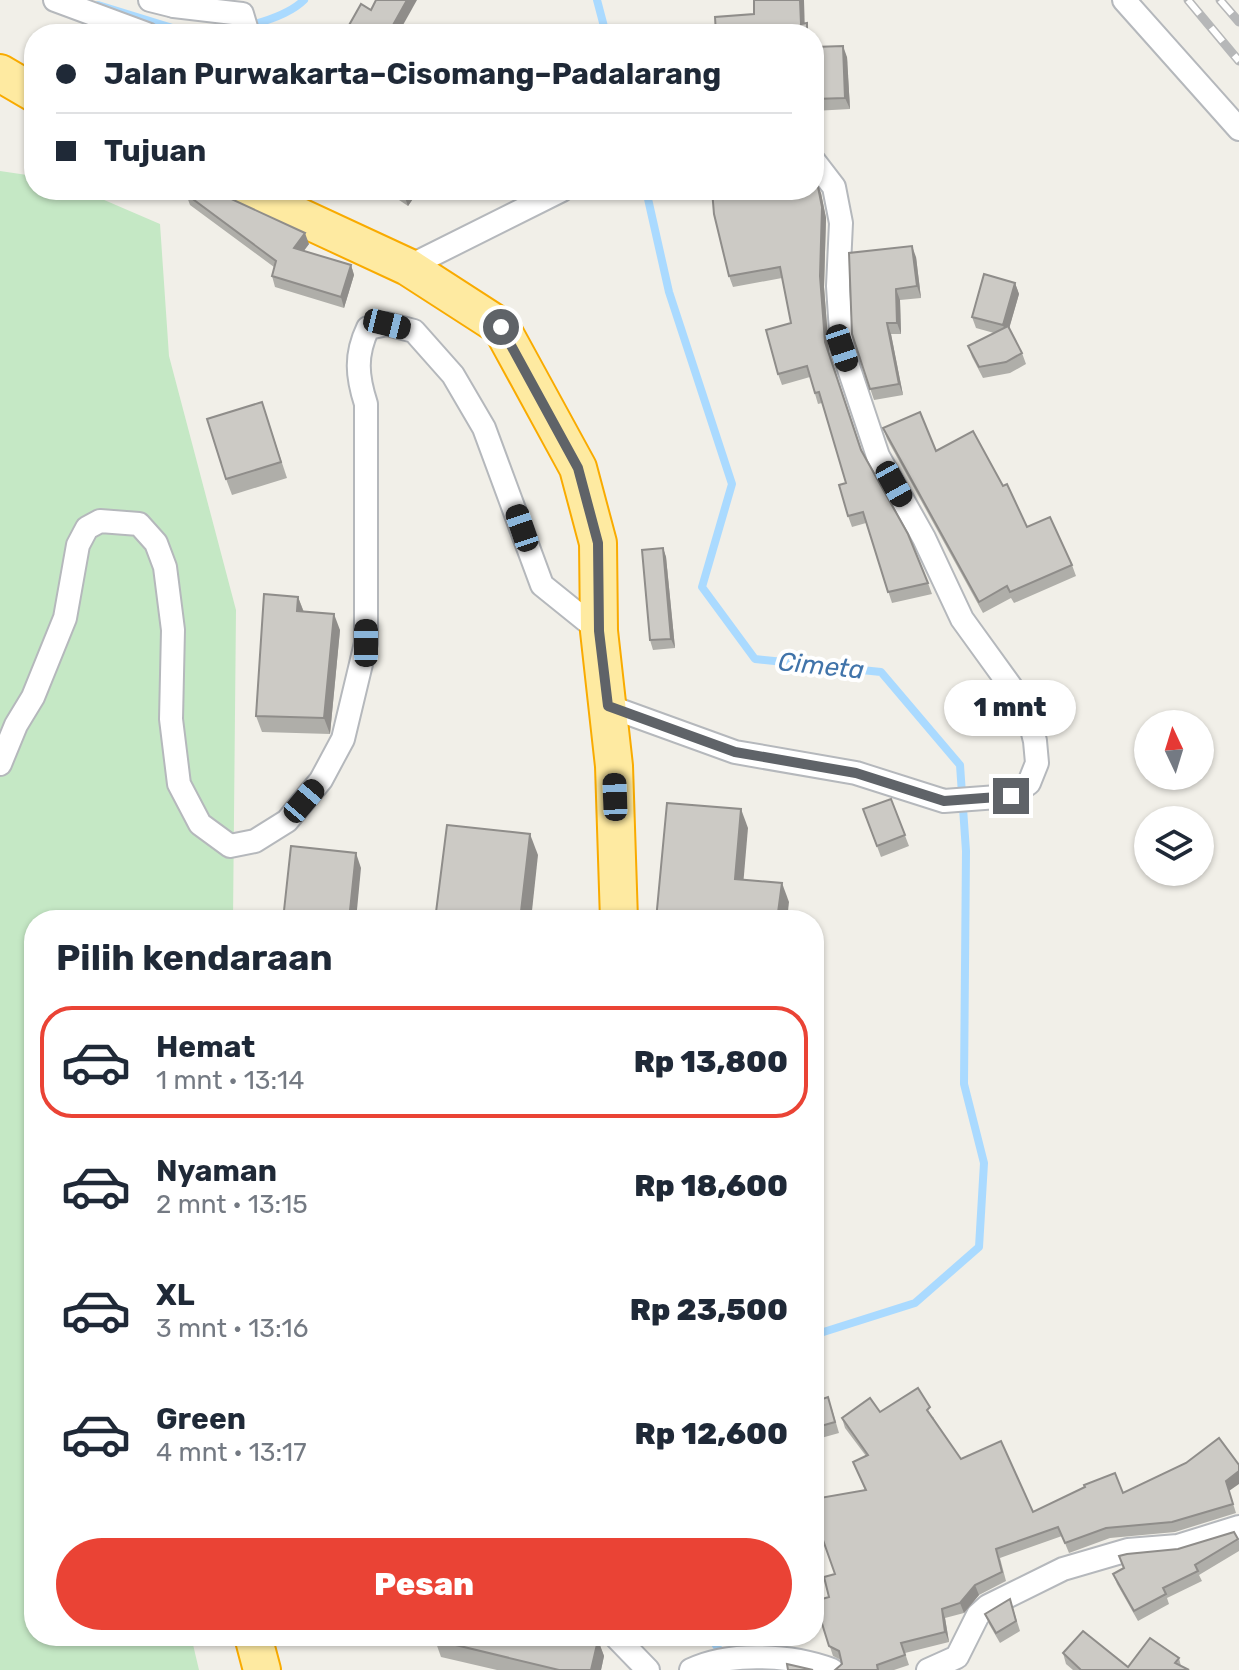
<!DOCTYPE html>
<html lang="id">
<meta charset="utf-8">
<style>
body{margin:0;font-family:Rubik,sans-serif;background:#f2f2f3;color:#1f2937;height:100vh;display:flex;flex-direction:column;font-size:30px;white-space:nowrap}
*{box-sizing:border-box;margin:0}
p{font-size:26px;color:#747a83}
.icon{flex:none;width:44px;height:44px;fill:none;stroke:currentColor;stroke-width:2;stroke-linecap:round;stroke-linejoin:round}
.map{position:relative;flex:1;overflow:hidden}
.drawer{position:absolute;left:24px;top:910px;width:800px;height:736px;display:flex;flex-direction:column;background:#fff;border-radius:32px;box-shadow:0 2px 6px #0004}
.drawer>*{flex:none}
.top-card{position:absolute;left:24px;top:24px;width:800px;height:176px;border-radius:32px;box-shadow:0 2px 6px #0004;display:grid;align-content:center;height:176px;padding:0 32px;background:#fff}
.needle{width:52px;rotate:356deg}
.fabs{position:absolute;left:1134px;top:710px;display:grid;gap:16px}
.fabs a{display:grid;place-items:center;width:80px;height:80px;border-radius:50%;background:#fff;box-shadow:0 2px 6px #0004;font-size:40px}
.end{position:absolute;width:36px;height:36px;margin:-18px;border:10px solid #5f6368;background:#fff;box-shadow:0 0 0 4px #fff}
.from{border-radius:50%}
.bubble{position:absolute;height:56px;border-radius:28px;background:#fff;box-shadow:0 2px 6px #0004;font-size:26px;font-weight:800;line-height:56px;text-align:center}
.car{position:absolute;width:24px;height:48px;margin:-24px -12px;border-radius:10px;box-shadow:0 0 6px 2px #0007;background:linear-gradient(#222 24%,#8ab4d8 0 40%,#222 0 76%,#8ab4d8 0 86%,#222 0)}
.top-card b{display:flex;align-items:center;gap:28px;height:76px;font-size:30px}
.top-card b+b{border-top:2px solid #e0e1e3}
.top-card i{width:20px;height:20px;background:#1f2937}
ul{padding:0;list-style:none}
li{display:flex;align-items:center;gap:24px;height:112px;margin:0 16px 12px;padding:0 16px;border:4px solid transparent;border-radius:32px}
li div{flex:1}
li b{display:block;font-size:30px}
li em{font-style:normal;font-weight:800}
li.selected{border-color:#ea4335}
li>.icon{width:72px;height:72px;stroke-width:1.5}
h2{padding:0 32px;font-size:36px;line-height:96px}
.button{display:flex;gap:16px;margin-top:auto;padding:16px 32px}
.button a{flex:1;height:92px;border-radius:48px;background:#ea4335;color:#fff;font-size:32px;font-weight:800;line-height:92px;text-align:center}
.map>svg:first-child{display:block}
.green{fill:#c5e8c5}
.lines{fill:none;stroke-linecap:round;stroke-linejoin:round}
.stream{stroke:#aadaff;stroke-width:8}
.minor-casing{stroke:#b5b8bc;stroke-width:26}
.trunk-casing{stroke:#f9ab00;stroke-width:40}
.minor{stroke:#fff;stroke-width:22}
.trunk{stroke:#feeaa1;stroke-width:36}
.rail-casing{stroke:#b6b7b8;stroke-width:9}
.rail{stroke:#fff;stroke-width:6;stroke-dasharray:18;stroke-linecap:butt}
.wall{fill:#afaea9}
.shaded-wall{fill:#8f8d8a}
.building{fill:#cccac5;stroke:#8f8d8a;stroke-width:2}
.route{stroke:#5f6368;stroke-width:10}
.labels{text-anchor:middle;dominant-baseline:central;stroke-width:8;stroke-linejoin:round;paint-order:stroke}
.water-label{font-size:26px;font-style:italic;fill:#4174aa;stroke:#fff}
</style>
<div class="map">
<svg width="1239" height="1670" viewBox="0 0 1239 1670">
<rect width="100%" height="100%" fill="#f1efe8"/>
<path class="green" d="M 0,171 L 34,176 L 34,190 L 81,190 L 160,224 L 169,356 L 236,610 L 233,920 L 34,920 L 34,1636 L 191,1636 L 199,1670 L 0,1670 Z"/>
<g class="lines">
<g class="stream">
<path d="M 597,0 L 606,34"/>
<path d="M 98,5 L 192,34"/>
<path d="M 199,34 C 228,32 283,21 304,0"/>
<path d="M 646,190 L 669,292 L 732,484 L 702,587 L 755,659 L 881,672 L 960,765 L 966,851 L 964,1084 L 984,1163 L 979,1247 L 915,1303 L 814,1335"/>
<path d="M 710,1636 L 725,1659"/>
</g>
<g class="minor-casing">
<g id="minor">
<path d="M 55,0 L 147,34"/>
<path d="M 150,0 L 174,6"/>
<path d="M 183,0 L 174,6 L 242,14 L 248,34"/>
<path d="M 1124,0 L 1239,129"/>
<path d="M 408,267 L 562,190"/>
<path d="M 608,706 L 735,752 L 856,773 L 944,801 L 1011,796 L 1029,783 L 1037,763 L 1035,741 L 1027,709 L 962,619 L 924,538 L 878,456 L 842,348 L 838,286 L 841,223 L 834,187 L 814,161"/>
<path d="M 0,764 L 16,725 L 33,697 L 65,618 L 78,545 L 87,528 L 100,521 L 139,524 L 156,543 L 165,567 L 173,630 L 171,719 L 179,784 L 200,824 L 230,846 L 255,841 L 287,821 L 321,780 L 343,739 L 366,643 L 366,404 C 357,376 355,355 368,328 L 387,324 L 414,331 L 453,375 L 484,428 L 542,585 L 599,631"/>
<path d="M 615,1636 L 648,1670"/>
<path d="M 691,1670 C 730,1651 793,1655 832,1670"/>
<path d="M 928,1670 L 957,1657 L 978,1615 L 988,1606 L 1063,1569 L 1128,1550 L 1178,1546 L 1239,1527"/>
</g>
</g>
<g class="trunk-casing">
<g id="trunk">
<path d="M 0,73 L 34,93"/>
<path d="M 242,190 L 408,267 L 501,327 L 578,468 L 598,543 L 599,631 L 614,766 L 619,920"/>
<path d="M 253,1636 L 262,1670"/>
</g>
</g>
<use href="#minor" class="minor"/>
<use href="#trunk" class="trunk"/>
<g class="rail-casing">
<g id="rail">
<path d="M 1188,0 L 1239,61"/>
<path d="M 1220,0 L 1239,22"/>
</g>
</g>
<use href="#rail" class="rail"/>
</g>
<g class="wall">
<path d="M 814,47 L 847,57 L 850,109 L 814,111 Z"/>
<path d="M 384,190 L 419,190 L 408,206 Z"/>
<path d="M 464,190 L 483,190 L 479,198 Z"/>
<path d="M 223,193 L 229,198 L 309,244 L 304,251 L 351,265 L 354,275 L 344,308 L 275,287 L 272,276 L 274,267 L 190,205 L 186,194 Z"/>
<path d="M 821,193 L 826,218 L 824,287 L 829,352 L 862,451 L 928,583 L 932,594 L 892,603 L 866,523 L 852,527 L 848,516 L 846,483 L 822,403 L 818,404 L 810,377 L 782,385 L 778,374 L 791,323 L 782,278 L 733,287 L 729,276 Z"/>
<path d="M 916,257 L 921,298 L 900,300 L 901,334 L 891,334 L 903,395 L 874,400 L 852,334 Z"/>
<path d="M 1015,283 L 1019,294 L 1009,328 L 1022,353 L 1026,364 L 1010,373 L 983,378 L 972,357 L 968,346 L 994,333 L 976,328 L 972,317 Z"/>
<path d="M 262,402 L 287,478 L 232,495 L 226,479 Z"/>
<path d="M 883,428 L 1003,486 L 1027,527 L 1072,565 L 1076,576 L 1014,603 L 1011,598 L 983,613 L 887,439 Z"/>
<path d="M 663,548 L 666,557 L 675,648 L 653,650 L 650,640 Z"/>
<path d="M 298,597 L 304,612 L 340,630 L 330,734 L 262,732 L 256,716 Z"/>
<path d="M 891,799 L 909,846 L 881,857 L 863,809 Z"/>
<path d="M 814,1402 L 832,1409 L 839,1433 L 814,1440 Z"/>
<path d="M 880,1412 L 934,1417 L 933,1418 L 961,1459 L 1033,1512 L 1123,1493 L 1229,1491 L 1236,1513 L 1175,1532 L 1110,1538 L 1069,1553 L 1062,1536 L 1000,1558 L 1006,1581 L 979,1595 L 964,1613 L 945,1618 L 949,1642 L 905,1653 L 909,1665 L 894,1670 L 835,1670 L 842,1664 L 841,1660 L 833,1656 L 815,1601 L 829,1597 L 835,1574 L 822,1536 L 814,1537 L 814,1499 L 865,1490 L 853,1462 L 866,1456 L 845,1428 L 842,1418 Z"/>
<path d="M 1234,1532 L 1239,1541 L 1239,1551 L 1199,1575 L 1202,1581 L 1167,1598 L 1169,1604 L 1138,1621 L 1117,1584 L 1113,1574 L 1124,1568 L 1119,1556 L 1178,1549 Z"/>
<path d="M 1010,1599 L 1020,1631 L 1000,1643 L 989,1624 L 985,1614 Z"/>
<path d="M 435,1640 L 598,1640 L 604,1656 L 601,1670 L 497,1670 L 441,1657 Z"/>
<path d="M 1063,1653 L 1128,1667 L 1179,1658 L 1181,1666 L 1189,1670 L 1073,1670 L 1066,1664 Z"/>
</g>
<g class="shaded-wall">
<path d="M 407,0 L 417,0 L 398,34 L 388,34 Z"/>
<path d="M 800,0 L 804,0 L 805,34 L 801,24 Z"/>
<path d="M 843,46 L 847,57 L 850,109 L 845,98 Z"/>
<path d="M 817,182 L 821,193 L 826,218 L 824,287 L 829,352 L 825,342 L 820,276 Z"/>
<path d="M 407,190 L 419,190 L 408,206 L 404,195 Z"/>
<path d="M 476,190 L 483,190 L 479,198 Z"/>
<path d="M 305,233 L 309,244 L 298,258 L 294,248 Z"/>
<path d="M 912,246 L 916,257 L 921,298 L 917,286 Z"/>
<path d="M 351,265 L 354,275 L 344,308 L 341,297 Z"/>
<path d="M 1015,283 L 1019,294 L 1007,336 L 1003,325 Z"/>
<path d="M 896,289 L 900,300 L 901,334 L 897,323 Z"/>
<path d="M 887,323 L 891,334 L 903,395 L 899,384 Z"/>
<path d="M 663,548 L 666,557 L 675,648 L 671,639 Z"/>
<path d="M 298,597 L 304,613 L 297,611 Z"/>
<path d="M 334,614 L 340,630 L 330,734 L 324,718 Z"/>
<path d="M 741,809 L 748,828 L 742,898 L 735,879 Z"/>
<path d="M 530,834 L 538,855 L 531,920 L 520,920 Z"/>
<path d="M 356,853 L 361,868 L 356,920 L 349,920 Z"/>
<path d="M 782,883 L 789,902 L 787,920 L 777,920 Z"/>
<path d="M 1239,1471 L 1239,1484 L 1229,1491 L 1236,1513 L 1226,1481 Z"/>
<path d="M 975,1585 L 979,1595 L 964,1613 L 960,1603 Z"/>
<path d="M 942,1609 L 945,1618 L 949,1642 L 945,1632 Z"/>
<path d="M 598,1640 L 604,1656 L 601,1670 L 591,1670 Z"/>
</g>
<g class="building">
<path d="M 376,0 L 407,0 L 388,34 L 344,34 L 361,4 L 371,10 Z"/>
<path d="M 754,0 L 800,0 L 801,24 L 807,23 L 807,34 L 716,34 L 715,17 L 754,14 Z"/>
<path d="M 843,46 L 845,98 L 814,99 L 814,47 Z"/>
<path d="M 814,178 L 817,182 L 822,207 L 820,276 L 825,342 L 861,450 L 908,534 L 928,583 L 888,592 L 863,512 L 848,516 L 839,485 L 846,483 L 819,392 L 815,393 L 807,366 L 778,374 L 766,330 L 791,323 L 780,267 L 729,276 L 714,214 L 712,190 L 814,190 Z"/>
<path d="M 189,190 L 220,190 L 229,198 L 305,233 L 294,248 L 351,265 L 341,297 L 272,276 L 276,261 L 186,194 Z"/>
<path d="M 397,190 L 407,190 L 404,195 Z"/>
<path d="M 912,246 L 917,286 L 896,289 L 897,323 L 887,323 L 899,384 L 870,389 L 852,334 L 849,253 Z"/>
<path d="M 984,274 L 1015,283 L 1003,325 L 972,317 Z"/>
<path d="M 1008,326 L 1022,353 L 1006,362 L 979,367 L 968,346 Z"/>
<path d="M 262,402 L 281,462 L 226,479 L 207,419 Z"/>
<path d="M 920,412 L 936,451 L 973,431 L 1003,486 L 1007,484 L 1027,527 L 1050,517 L 1072,565 L 1010,592 L 1007,586 L 979,602 L 883,428 Z"/>
<path d="M 663,548 L 671,639 L 650,640 L 642,550 Z"/>
<path d="M 264,594 L 298,597 L 297,611 L 334,614 L 324,718 L 256,716 Z"/>
<path d="M 891,799 L 905,835 L 877,846 L 863,809 Z"/>
<path d="M 667,803 L 741,809 L 735,879 L 782,883 L 777,920 L 656,920 Z"/>
<path d="M 447,825 L 530,834 L 520,920 L 435,920 Z"/>
<path d="M 291,846 L 356,853 L 349,920 L 283,920 Z"/>
<path d="M 918,1388 L 930,1407 L 927,1410 L 961,1459 L 1001,1441 L 1033,1512 L 1085,1487 L 1084,1485 L 1115,1473 L 1123,1493 L 1186,1463 L 1219,1438 L 1239,1465 L 1239,1471 L 1226,1481 L 1233,1504 L 1172,1522 L 1106,1528 L 1065,1543 L 1058,1527 L 996,1549 L 1002,1572 L 975,1585 L 960,1603 L 942,1609 L 945,1632 L 901,1643 L 905,1655 L 877,1665 L 878,1670 L 835,1670 L 842,1664 L 839,1651 L 829,1646 L 815,1601 L 829,1597 L 824,1577 L 835,1574 L 818,1526 L 814,1527 L 814,1499 L 866,1490 L 853,1462 L 868,1455 L 842,1418 L 870,1398 L 880,1412 Z"/>
<path d="M 828,1397 L 835,1422 L 814,1428 L 814,1402 Z"/>
<path d="M 1234,1532 L 1238,1539 L 1195,1565 L 1198,1571 L 1163,1588 L 1166,1594 L 1134,1611 L 1113,1574 L 1124,1568 L 1119,1556 L 1127,1554 L 1178,1549 Z"/>
<path d="M 1010,1599 L 1016,1621 L 996,1633 L 985,1614 Z"/>
<path d="M 1083,1631 L 1128,1667 L 1150,1638 L 1179,1658 L 1175,1663 L 1189,1670 L 1081,1670 L 1063,1653 Z"/>
<path d="M 436,1636 L 582,1636 L 598,1640 L 591,1670 L 559,1670 L 435,1640 Z"/>
<path d="M 787,1664 L 813,1670 L 788,1670 Z"/>
</g>
<g class="lines">
<path class="route" d="M 501,327 L 578,468 L 598,543 L 599,631 L 608,706 L 735,752 L 856,773 L 944,801 L 1011,796"/>
</g>
<g class="labels">
<g class="water-label">
<text transform="translate(821 666) rotate(6)">Cimeta</text>
</g>
</g>
</svg>
<div class="fabs">
<a><svg class="needle" viewBox="-14 -14 28 28"><path d="M0-13l5 13h-10z" fill="#e53935"/><path d="M0 13l5-13h-10z" fill="#747a83"/></svg></a>
<a><svg class="icon" aria-label="layers" viewBox="0 0 24 24"><path d="M12 4l9 5-9 5-9-5zM3 14l9 5 9-5"/></svg></a>
</div>
<i class="end from" style="left:501px;top:327px"></i>
<i class="end" style="left:1011px;top:796px"></i>
<div class="bubble" style="left:944px;top:680px;width:132px">1 mnt</div>
<i class="car" style="left:387px;top:324px;rotate:104deg"></i>
<i class="car" style="left:842px;top:348px;rotate:162deg"></i>
<i class="car" style="left:894px;top:484px;rotate:151deg"></i>
<i class="car" style="left:522px;top:528px;rotate:341deg"></i>
<i class="car" style="left:366px;top:643px;rotate:0deg"></i>
<i class="car" style="left:615px;top:797px;rotate:358deg"></i>
<i class="car" style="left:304px;top:801px;rotate:40deg"></i>
<div class="top-card">
<b><i class="from"></i>Jalan Purwakarta–Cisomang–Padalarang</b>
<b><i></i>Tujuan</b>
</div>
<section class="drawer">
<h2>Pilih kendaraan</h2>
<ul>
<li class="selected"><svg class="icon" aria-label="car" viewBox="0 0 24 24"><path d="M5 17H2v-5l4-1 3-4h7l3 4 3 1v5h-3M9 17h6M6 11h13"/><circle cx="7" cy="17" r="2"/><circle cx="17" cy="17" r="2"/></svg><div><b>Hemat</b><p>1 mnt · 13:14</p></div><em>Rp 13,800</em></li>
<li><svg class="icon" aria-label="car" viewBox="0 0 24 24"><path d="M5 17H2v-5l4-1 3-4h7l3 4 3 1v5h-3M9 17h6M6 11h13"/><circle cx="7" cy="17" r="2"/><circle cx="17" cy="17" r="2"/></svg><div><b>Nyaman</b><p>2 mnt · 13:15</p></div><em>Rp 18,600</em></li>
<li><svg class="icon" aria-label="car" viewBox="0 0 24 24"><path d="M5 17H2v-5l4-1 3-4h7l3 4 3 1v5h-3M9 17h6M6 11h13"/><circle cx="7" cy="17" r="2"/><circle cx="17" cy="17" r="2"/></svg><div><b>XL</b><p>3 mnt · 13:16</p></div><em>Rp 23,500</em></li>
<li><svg class="icon" aria-label="car" viewBox="0 0 24 24"><path d="M5 17H2v-5l4-1 3-4h7l3 4 3 1v5h-3M9 17h6M6 11h13"/><circle cx="7" cy="17" r="2"/><circle cx="17" cy="17" r="2"/></svg><div><b>Green</b><p>4 mnt · 13:17</p></div><em>Rp 12,600</em></li>
</ul>
<div class="button"><a>Pesan</a></div>
</section>
</div>
